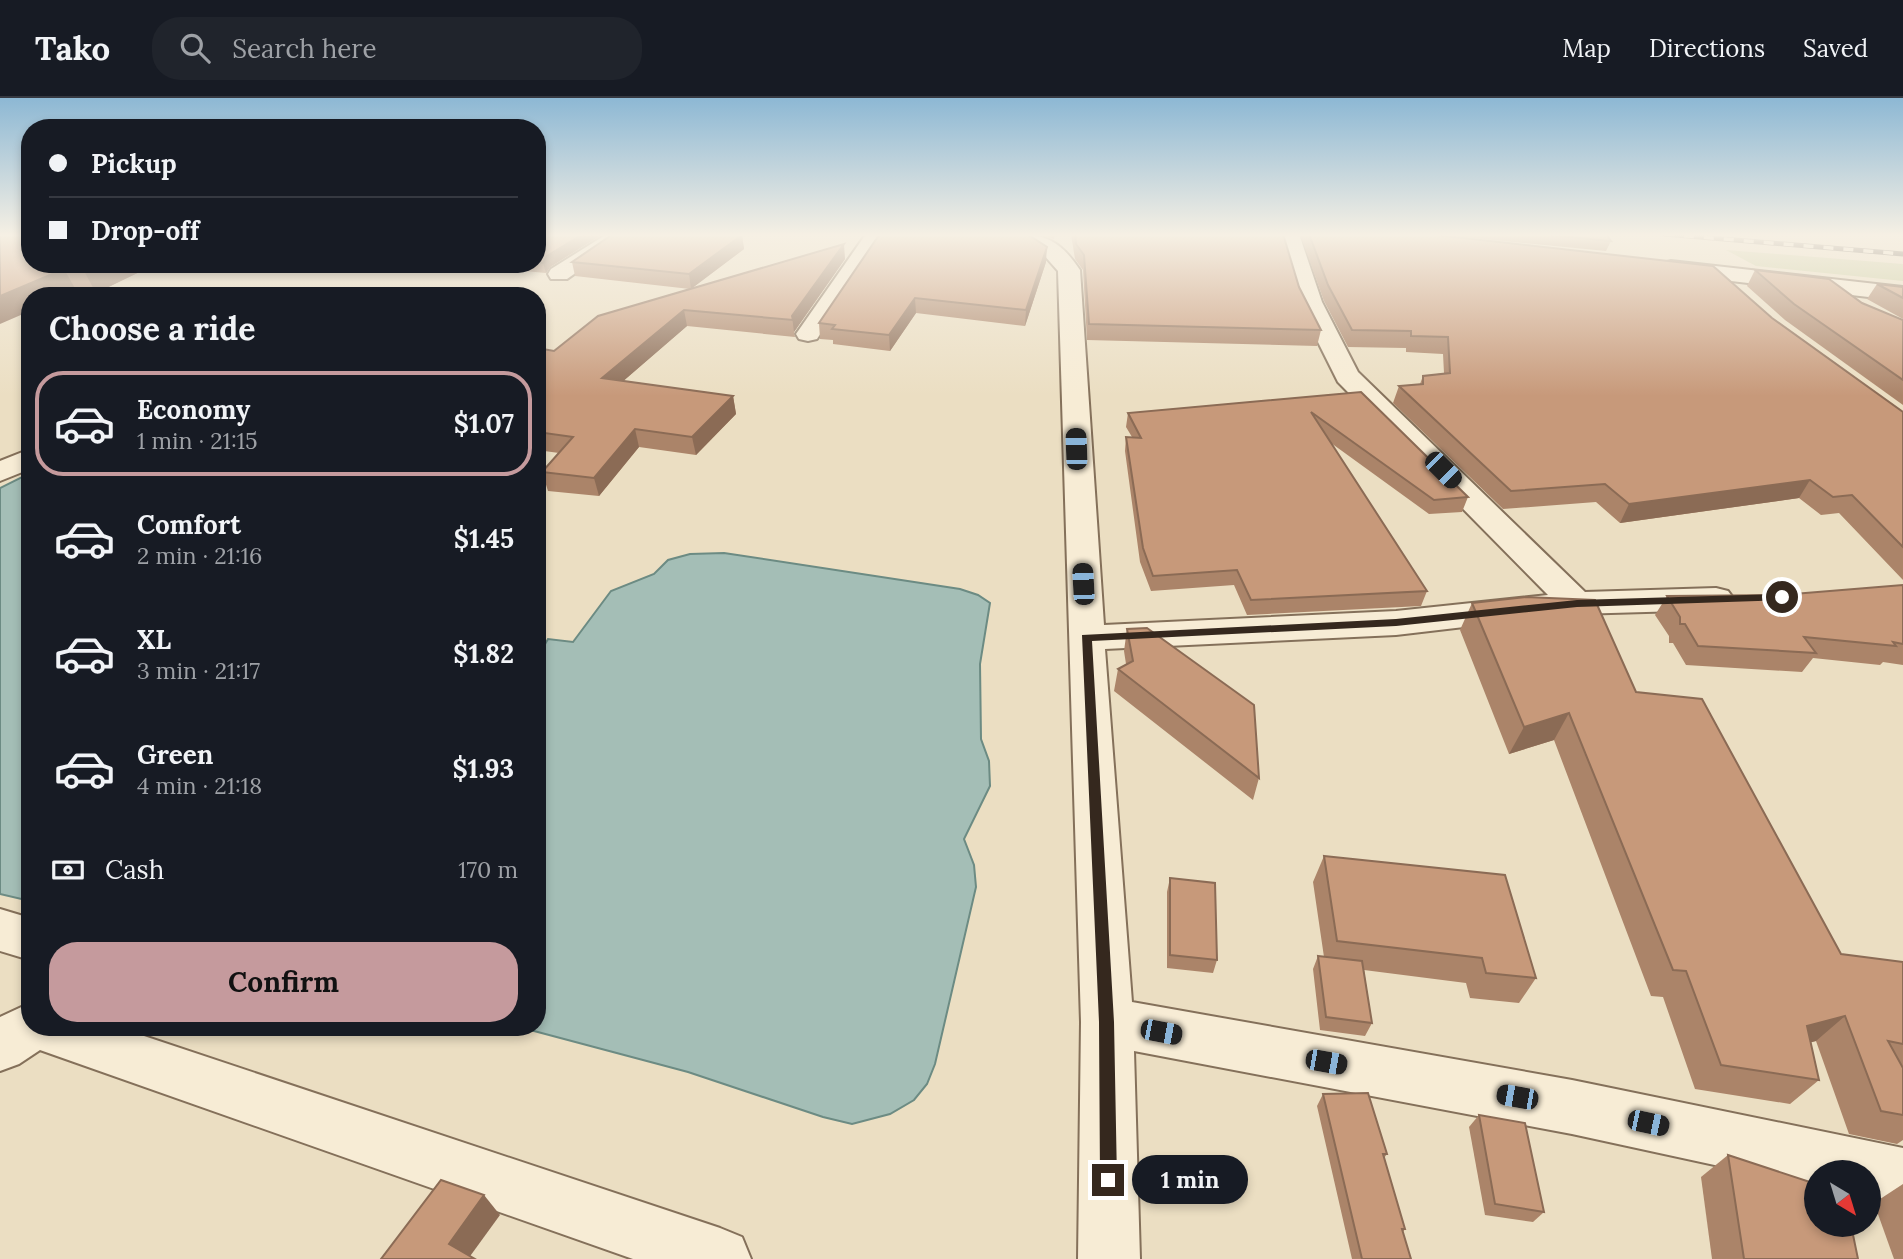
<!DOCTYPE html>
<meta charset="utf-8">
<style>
body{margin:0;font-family:Lora,serif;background:#20242c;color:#f1f3f6;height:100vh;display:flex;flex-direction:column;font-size:26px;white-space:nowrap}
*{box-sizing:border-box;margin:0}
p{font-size:23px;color:#9ea1a6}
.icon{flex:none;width:38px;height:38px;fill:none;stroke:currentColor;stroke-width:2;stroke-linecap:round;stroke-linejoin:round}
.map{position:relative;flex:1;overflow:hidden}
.side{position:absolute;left:21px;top:189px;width:525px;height:749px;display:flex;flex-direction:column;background:#171b24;border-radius:28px;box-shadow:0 4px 10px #0003}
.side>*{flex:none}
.hud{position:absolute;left:21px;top:21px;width:525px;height:154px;border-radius:28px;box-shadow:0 4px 10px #0003;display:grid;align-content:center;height:154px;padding:0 28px;background:#171b24}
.needle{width:46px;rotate:142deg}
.controls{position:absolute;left:1804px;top:1062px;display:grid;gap:14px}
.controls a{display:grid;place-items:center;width:77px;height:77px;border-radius:50%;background:#171b24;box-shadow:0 4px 10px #0003;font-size:35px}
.end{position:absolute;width:32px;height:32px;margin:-16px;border:9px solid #35281e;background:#fff;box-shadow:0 0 0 4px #fff}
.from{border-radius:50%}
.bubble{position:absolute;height:49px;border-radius:24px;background:#171b24;box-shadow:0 4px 10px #0003;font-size:23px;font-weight:700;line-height:49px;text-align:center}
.car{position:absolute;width:21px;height:42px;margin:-21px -10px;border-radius:9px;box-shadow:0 0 5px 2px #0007;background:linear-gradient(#222 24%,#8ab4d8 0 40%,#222 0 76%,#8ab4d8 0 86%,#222 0)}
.hud b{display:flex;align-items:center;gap:24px;height:66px;font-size:26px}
.hud b+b{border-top:2px solid #363941}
.hud i{width:18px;height:18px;background:#f1f3f6}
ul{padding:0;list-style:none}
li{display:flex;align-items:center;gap:21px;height:105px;margin:0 14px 10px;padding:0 14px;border:4px solid transparent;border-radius:28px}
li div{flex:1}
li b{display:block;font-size:26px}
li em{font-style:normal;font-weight:700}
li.current{border-color:#c59a9d}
li>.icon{width:63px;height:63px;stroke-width:1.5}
h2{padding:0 28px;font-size:32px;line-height:84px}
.pay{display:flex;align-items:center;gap:18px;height:77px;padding:0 28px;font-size:26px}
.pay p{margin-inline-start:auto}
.button{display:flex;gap:14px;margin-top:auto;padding:14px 28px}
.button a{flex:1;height:80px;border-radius:28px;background:#c59a9d;color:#111;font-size:28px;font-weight:700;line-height:80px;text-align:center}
header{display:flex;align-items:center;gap:42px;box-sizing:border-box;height:98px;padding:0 35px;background:#171b24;border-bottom:2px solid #363941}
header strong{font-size:33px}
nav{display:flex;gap:38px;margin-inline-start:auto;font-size:24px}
.search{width:490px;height:63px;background:#20242c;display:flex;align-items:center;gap:18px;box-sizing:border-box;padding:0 24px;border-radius:28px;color:#9ea1a6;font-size:26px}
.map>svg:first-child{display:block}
.green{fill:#c4c997}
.water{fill:#a4beb6;stroke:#6c8b83;stroke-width:2}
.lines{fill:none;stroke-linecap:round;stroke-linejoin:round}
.street-casing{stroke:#84705a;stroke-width:4}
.street{fill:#f7ecd5;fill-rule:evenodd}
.rail-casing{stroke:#35281e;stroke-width:5}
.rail{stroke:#f3e9d1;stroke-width:3.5;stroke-dasharray:10;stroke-linecap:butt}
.wall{fill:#ab8469}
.shaded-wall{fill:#8b6b55}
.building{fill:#c7997a;stroke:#8b6b55;stroke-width:2}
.route{fill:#35281e}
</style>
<header>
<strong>Tako</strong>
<div class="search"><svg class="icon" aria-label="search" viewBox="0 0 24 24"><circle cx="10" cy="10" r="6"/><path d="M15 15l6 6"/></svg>Search here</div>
<nav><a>Map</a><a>Directions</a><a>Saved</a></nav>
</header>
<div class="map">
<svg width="1903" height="1161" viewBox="0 0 1903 1161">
<rect width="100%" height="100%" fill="#ebdec2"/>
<path class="green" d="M 1726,152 L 1903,166 L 1903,183 L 1756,168 Z"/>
<g class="water">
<path d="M 30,375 L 30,803 L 0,796 L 0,390 Z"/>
<path d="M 724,455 L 960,491 L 978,497 L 990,505 L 980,566 L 981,641 L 989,663 L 990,688 L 964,741 L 974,767 L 976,789 L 935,966 L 927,986 L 914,1002 L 890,1016 L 852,1026 L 823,1019 L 688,974 L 519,929 L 537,929 L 537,560 L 548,541 L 573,544 L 611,493 L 654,476 L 668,462 L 690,456 Z"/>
</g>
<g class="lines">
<g class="street-casing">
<g id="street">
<path d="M 607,136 L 631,136 L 567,181 L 551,181 L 548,176 L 551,171 Z"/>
<path d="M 866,136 L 886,136 L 817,241 L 808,243 L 799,241 L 796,236 Z"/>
<path d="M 1014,136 C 1047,136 1061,144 1080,172 L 1104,527 L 1396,513 L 1548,497 L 1338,284 L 1298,204 L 1279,136 L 1299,136 L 1322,204 L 1358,274 L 1585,494 L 1716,490 L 1728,493 L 1734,501 L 1728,509 L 1716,512 L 1576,516 L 1396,537 L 1105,551 L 1132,904 L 1572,982 L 1903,1050 L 1903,1108 L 1869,1101 L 1869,1074 L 1816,1074 L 1816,1089 L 1572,1036 L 1134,953 L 1140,1161 L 1078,1161 L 1081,924 L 1058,173 L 1043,156 L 1017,140 Z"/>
<path d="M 1671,163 L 1903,189 L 1903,203 L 1663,175 L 1660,170 L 1663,165 Z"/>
<path d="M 30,351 L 30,371 L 0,383 L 0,363 Z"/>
<path d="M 0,811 L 30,820 L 30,862 L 0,853 Z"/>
<path d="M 30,905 L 30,929 L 117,929 L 720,1130 L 742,1139 L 751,1161 L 633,1161 L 40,952 L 19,966 L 0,973 L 0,919 Z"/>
</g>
</g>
<use href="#street" class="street"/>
<g class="rail-casing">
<path id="rail" d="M 1664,136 L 1903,156"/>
</g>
<use href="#rail" class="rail"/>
</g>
<g class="wall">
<path d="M 0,136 L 156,166 L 96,195 L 76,192 L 64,198 L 30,198 Z"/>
<path d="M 537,136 L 601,137 L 550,169 L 546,175 L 457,167 L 537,166 Z"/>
<path d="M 1038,136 L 1055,136 L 1054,141 Z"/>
<path d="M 1071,136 L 1283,136 L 1299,189 L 1321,232 L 1317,248 L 1087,242 L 1083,172 L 1075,161 Z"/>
<path d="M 1300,136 L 1428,136 L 1772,220 L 1903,314 L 1903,482 L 1839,415 L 1821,417 L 1799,400 L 1620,425 L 1596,404 L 1503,411 L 1393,305 L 1399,288 L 1420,286 L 1423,278 L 1444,275 L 1443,256 L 1406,254 L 1406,250 L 1348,249 L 1324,203 Z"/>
<path d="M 1433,136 L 1606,136 L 1611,143 L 1606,153 Z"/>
<path d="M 742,137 L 744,151 L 692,190 L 845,161 L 794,234 L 795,239 L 687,228 L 623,283 L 733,298 L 736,316 L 696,357 L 639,349 L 599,398 L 548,393 L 542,374 L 559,355 L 537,352 L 537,250 L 554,253 L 690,191 L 575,178 L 572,164 Z"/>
<path d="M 977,137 L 1046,164 L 1025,228 L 916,215 L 890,253 L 833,246 L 833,242 L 820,241 L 819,225 Z"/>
<path d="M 1755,172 L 1862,205 L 1903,222 L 1903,307 L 1785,222 L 1747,188 Z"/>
<path d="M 1877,186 L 1903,189 L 1903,221 L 1867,201 Z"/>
<path d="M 1361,294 L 1468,399 L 1462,414 L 1429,416 L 1331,345 L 1427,493 L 1421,508 L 1247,517 L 1234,487 L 1151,493 L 1140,464 L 1125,353 L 1126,339 L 1132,339 L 1126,329 L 1128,315 Z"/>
<path d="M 1903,487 L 1903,567 L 1883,564 L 1880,567 L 1813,560 L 1802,574 L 1686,567 L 1673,545 L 1669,545 L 1669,538 L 1655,517 L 1667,498 L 1781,497 Z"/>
<path d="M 1472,505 L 1636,594 L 1841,856 L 1903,864 L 1903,1042 L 1897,1046 L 1849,1036 L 1816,943 L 1810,944 L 1819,982 L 1790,1006 L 1695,991 L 1663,899 L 1651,898 L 1554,642 L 1509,656 L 1460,532 Z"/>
<path d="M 1127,531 L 1259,680 L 1253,702 L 1114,593 L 1118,571 L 1126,566 L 1124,553 Z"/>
<path d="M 1324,758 L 1536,880 L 1519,905 L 1470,900 L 1466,885 L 1364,872 L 1372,925 L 1365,938 L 1320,932 L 1313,871 L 1318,858 L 1324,859 L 1313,784 Z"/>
<path d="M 1170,780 L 1217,862 L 1213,875 L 1167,870 L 1167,794 Z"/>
<path d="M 1323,996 L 1387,1056 L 1384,1060 L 1405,1131 L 1403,1134 L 1411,1161 L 1352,1161 L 1317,1008 Z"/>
<path d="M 1479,1017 L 1544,1114 L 1533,1124 L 1485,1117 L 1469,1029 Z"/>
<path d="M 1728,1057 L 1858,1161 L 1712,1161 L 1701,1079 Z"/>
<path d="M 1903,1086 L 1903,1161 L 1894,1161 L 1874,1105 Z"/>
</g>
<g class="shaded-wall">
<path d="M 583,136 L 601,137 L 550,169 L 546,175 L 543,165 L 547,158 Z"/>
<path d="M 742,137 L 744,151 L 691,191 L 689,176 Z"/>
<path d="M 844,146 L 845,161 L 794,234 L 792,218 Z"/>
<path d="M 1047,149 L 1046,164 L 1025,228 L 1026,212 Z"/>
<path d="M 99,166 L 156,166 L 96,195 L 84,173 Z"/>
<path d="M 64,171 L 76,192 L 64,198 L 30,198 L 30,213 L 0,226 L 0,198 Z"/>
<path d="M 915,200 L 916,215 L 890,253 L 889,237 Z"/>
<path d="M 684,212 L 687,228 L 606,298 L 602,280 Z"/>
<path d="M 733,298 L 736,316 L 696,357 L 692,339 Z"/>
<path d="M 635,331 L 639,349 L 599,398 L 594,380 Z"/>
<path d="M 1810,382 L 1799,400 L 1620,425 L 1629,406 Z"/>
<path d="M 1569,615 L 1554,642 L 1509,656 L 1524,629 Z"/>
<path d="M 1845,918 L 1816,943 L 1779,953 L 1807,928 Z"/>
<path d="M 484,1097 L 500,1117 L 468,1161 L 449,1146 Z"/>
</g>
<g class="building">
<path d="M 0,136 L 30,136 L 30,166 L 99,166 L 84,173 L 64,171 L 0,198 Z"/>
<path d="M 537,136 L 583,136 L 547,158 L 543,165 L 537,164 Z"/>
<path d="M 613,136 L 734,136 L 742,137 L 689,176 L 572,164 Z"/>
<path d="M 881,136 L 975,136 L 977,137 L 979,136 L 1027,136 L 1047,149 L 1026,212 L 915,200 L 889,237 L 832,231 L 835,227 L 819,225 L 879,137 Z"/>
<path d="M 1075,136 L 1283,136 L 1299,189 L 1321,232 L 1089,226 L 1084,157 L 1076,146 Z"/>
<path d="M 1309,136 L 1428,136 L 1713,168 L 1772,220 L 1903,314 L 1903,449 L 1852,397 L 1833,399 L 1810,382 L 1629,406 L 1605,386 L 1511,393 L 1399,288 L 1423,286 L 1423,278 L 1450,275 L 1448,239 L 1411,238 L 1411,233 L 1352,232 L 1328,187 Z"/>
<path d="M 1539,136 L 1606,136 L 1611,143 Z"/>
<path d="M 844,146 L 792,218 L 793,222 L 684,212 L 602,280 L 733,298 L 692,339 L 635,331 L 594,380 L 542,374 L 573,339 L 537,334 L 537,250 L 554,253 L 598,218 Z"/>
<path d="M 1755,172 L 1829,181 L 1862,205 L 1903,222 L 1903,282 L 1794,206 Z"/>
<path d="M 1877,186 L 1903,189 L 1903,200 Z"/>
<path d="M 1361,294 L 1468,399 L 1434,402 L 1311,314 L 1427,493 L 1251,502 L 1237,472 L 1153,478 L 1143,450 L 1126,339 L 1141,340 L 1128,315 Z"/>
<path d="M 1903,487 L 1903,546 L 1893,544 L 1896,548 L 1804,539 L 1816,555 L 1698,548 L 1685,526 L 1680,526 L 1680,519 L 1667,498 L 1781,497 Z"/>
<path d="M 1526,499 L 1595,502 L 1636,594 L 1702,601 L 1841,856 L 1903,864 L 1903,946 L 1888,943 L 1903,970 L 1903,1017 L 1881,1013 L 1845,918 L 1807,928 L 1819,982 L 1721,967 L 1686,873 L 1673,872 L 1569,615 L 1524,629 L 1472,505 Z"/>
<path d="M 1147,530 L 1254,607 L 1259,680 L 1118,571 L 1133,563 L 1127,531 Z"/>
<path d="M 1324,758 L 1505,777 L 1536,880 L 1486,875 L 1482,860 L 1337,843 Z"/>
<path d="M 1170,780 L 1215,785 L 1217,862 L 1170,857 Z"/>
<path d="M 1318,858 L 1362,863 L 1372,925 L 1326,919 Z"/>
<path d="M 1368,995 L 1387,1056 L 1383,1056 L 1405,1131 L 1402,1131 L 1411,1161 L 1362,1161 L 1323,996 Z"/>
<path d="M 1479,1017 L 1525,1025 L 1544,1114 L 1495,1106 Z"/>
<path d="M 1728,1057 L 1816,1086 L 1816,1127 L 1851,1127 L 1858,1161 L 1744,1161 Z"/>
<path d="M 441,1082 L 484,1097 L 449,1146 L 475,1161 L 381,1161 Z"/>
</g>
<linearGradient id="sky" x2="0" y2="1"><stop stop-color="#8db8d4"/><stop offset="0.46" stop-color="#f6f0e4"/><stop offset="1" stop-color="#f6f0e4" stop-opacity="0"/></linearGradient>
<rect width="1903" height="298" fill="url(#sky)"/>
<path class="route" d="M 1782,496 L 1787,499 L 1785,502 L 1577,509 L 1396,528 L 1092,543 L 1114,924 L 1117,1082 L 1115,1088 L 1108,1091 L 1102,1088 L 1100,1082 L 1099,924 L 1082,537 L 1396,521 L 1577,502 Z"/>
</svg>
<div class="controls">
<a><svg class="needle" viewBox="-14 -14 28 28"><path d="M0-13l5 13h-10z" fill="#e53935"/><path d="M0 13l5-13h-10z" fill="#9ea1a6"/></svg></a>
</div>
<i class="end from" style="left:1782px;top:499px"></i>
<i class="end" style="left:1108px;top:1082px"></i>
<div class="bubble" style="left:1132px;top:1057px;width:116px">1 min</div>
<i class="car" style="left:1076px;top:351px;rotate:358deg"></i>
<i class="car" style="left:1443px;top:372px;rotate:135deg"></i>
<i class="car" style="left:1083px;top:486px;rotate:357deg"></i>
<i class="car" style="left:1161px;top:934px;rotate:101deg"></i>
<i class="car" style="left:1326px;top:964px;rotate:100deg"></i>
<i class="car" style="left:1517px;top:999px;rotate:280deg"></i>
<i class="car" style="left:1648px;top:1025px;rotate:102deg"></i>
<div class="hud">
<b><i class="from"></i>Pickup</b>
<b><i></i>Drop-off</b>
</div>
<section class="side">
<h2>Choose a ride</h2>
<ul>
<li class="current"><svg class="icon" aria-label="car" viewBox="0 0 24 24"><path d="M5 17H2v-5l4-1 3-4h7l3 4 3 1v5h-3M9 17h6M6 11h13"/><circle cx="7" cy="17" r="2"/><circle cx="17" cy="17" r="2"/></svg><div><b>Economy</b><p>1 min · 21:15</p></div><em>$1.07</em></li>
<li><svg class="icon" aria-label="car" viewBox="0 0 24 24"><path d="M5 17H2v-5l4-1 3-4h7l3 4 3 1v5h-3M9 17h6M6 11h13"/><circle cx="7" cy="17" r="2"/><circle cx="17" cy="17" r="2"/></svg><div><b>Comfort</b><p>2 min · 21:16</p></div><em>$1.45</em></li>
<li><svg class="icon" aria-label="car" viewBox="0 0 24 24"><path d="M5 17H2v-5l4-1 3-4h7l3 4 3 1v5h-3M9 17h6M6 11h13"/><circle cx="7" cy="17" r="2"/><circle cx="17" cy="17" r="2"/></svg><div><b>XL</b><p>3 min · 21:17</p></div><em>$1.82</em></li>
<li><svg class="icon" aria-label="car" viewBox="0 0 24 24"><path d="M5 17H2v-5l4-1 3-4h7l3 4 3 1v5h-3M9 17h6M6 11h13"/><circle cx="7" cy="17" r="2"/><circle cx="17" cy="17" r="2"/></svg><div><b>Green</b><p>4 min · 21:18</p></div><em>$1.93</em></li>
</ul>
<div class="pay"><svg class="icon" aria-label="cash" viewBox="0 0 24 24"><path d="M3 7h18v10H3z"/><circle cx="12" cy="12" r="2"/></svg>Cash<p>170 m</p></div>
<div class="button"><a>Confirm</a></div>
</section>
</div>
